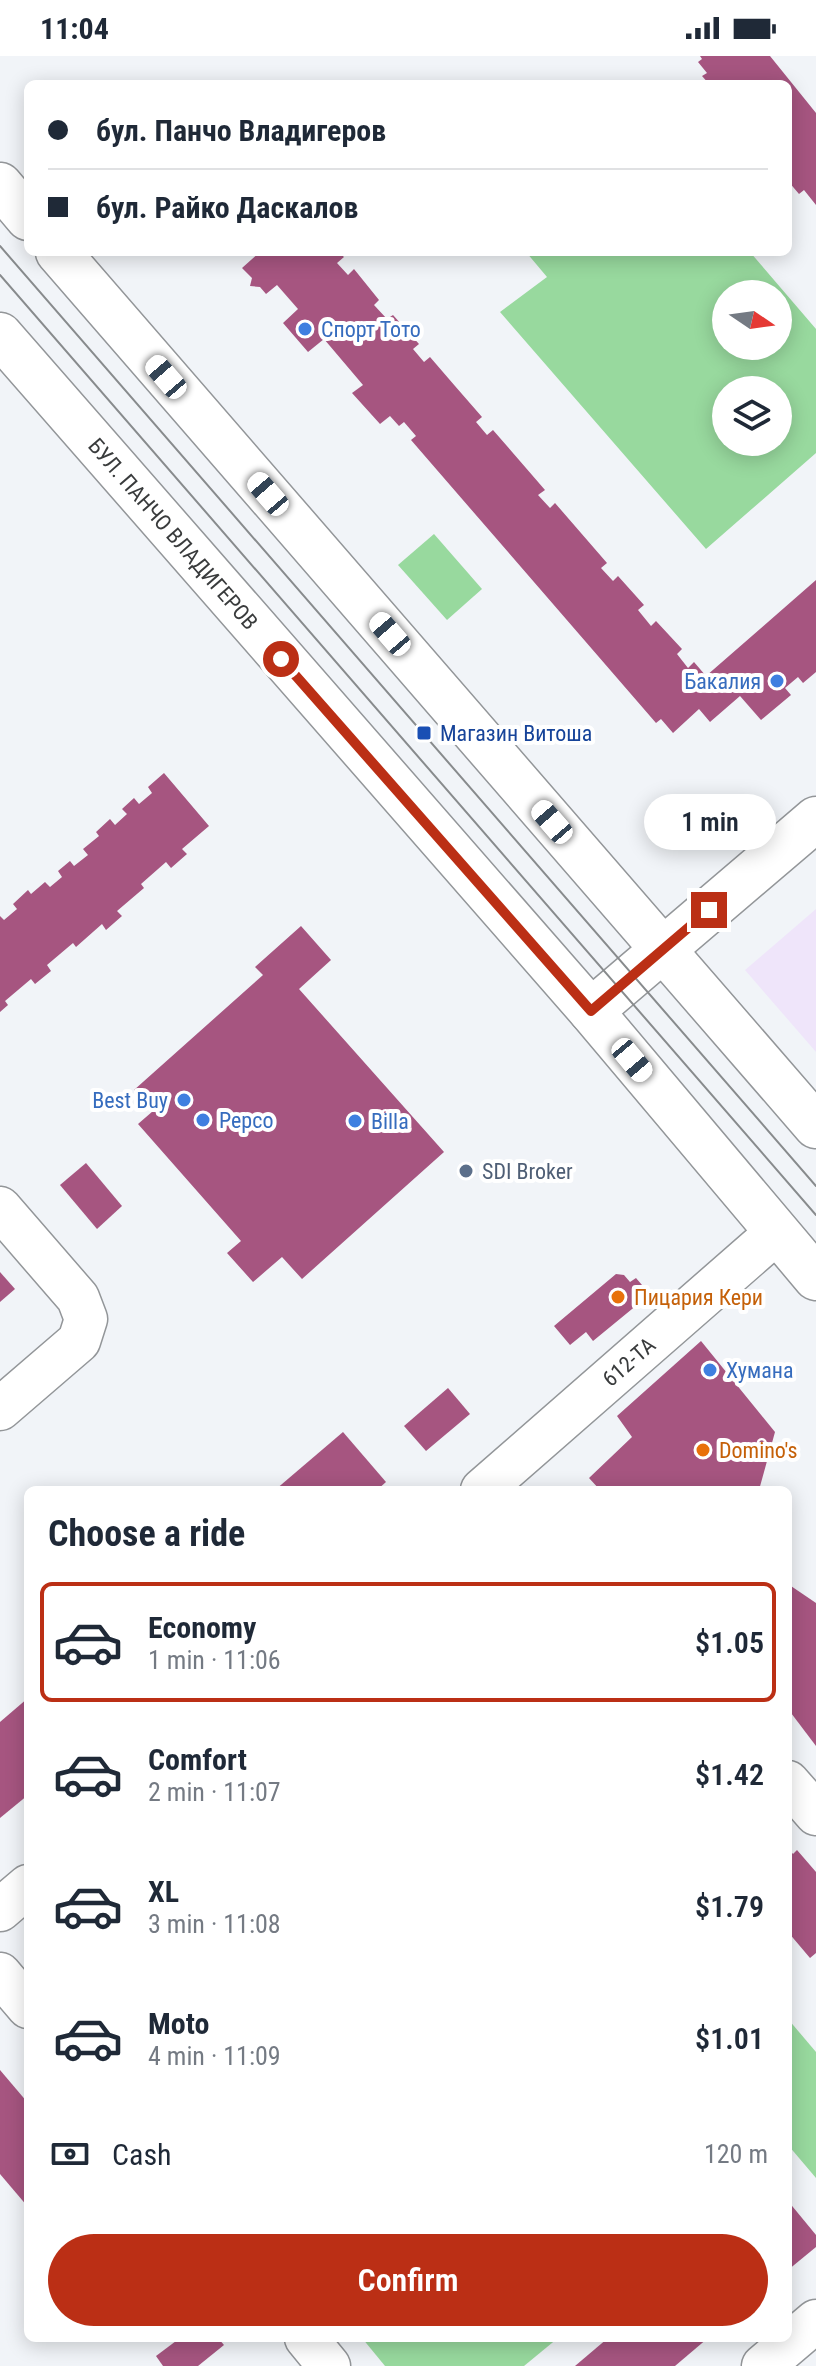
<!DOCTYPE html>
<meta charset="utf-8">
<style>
body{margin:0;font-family:"Roboto Condensed",sans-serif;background:#f6f6f7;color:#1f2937;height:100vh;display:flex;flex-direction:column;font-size:30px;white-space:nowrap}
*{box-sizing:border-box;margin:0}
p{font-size:26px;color:#747a83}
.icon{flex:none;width:44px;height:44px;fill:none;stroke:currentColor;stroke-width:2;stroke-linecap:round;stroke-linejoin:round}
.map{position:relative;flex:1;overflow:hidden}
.details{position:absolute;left:24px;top:1430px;width:768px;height:856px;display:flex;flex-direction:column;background:#fff;border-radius:12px;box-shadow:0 4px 20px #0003}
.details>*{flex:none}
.guide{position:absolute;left:24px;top:24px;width:768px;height:176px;border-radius:12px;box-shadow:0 4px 20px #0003;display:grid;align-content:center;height:176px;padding:0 24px;background:#fff}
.needle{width:52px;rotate:103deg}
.fabs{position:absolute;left:712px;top:224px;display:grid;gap:16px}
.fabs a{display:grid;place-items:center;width:80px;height:80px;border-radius:50%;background:#fff;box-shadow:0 4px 20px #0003;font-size:40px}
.end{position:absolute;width:36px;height:36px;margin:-18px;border:10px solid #bb2f15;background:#fff;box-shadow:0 0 0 4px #fff}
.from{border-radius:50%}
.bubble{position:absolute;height:56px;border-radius:28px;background:#fff;box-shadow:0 4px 20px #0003;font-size:26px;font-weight:600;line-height:56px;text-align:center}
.car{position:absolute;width:24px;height:48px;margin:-24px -12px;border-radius:10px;box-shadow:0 0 6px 2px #0007;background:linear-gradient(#fff 24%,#345 0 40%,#fff 0 76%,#345 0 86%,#fff 0)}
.guide b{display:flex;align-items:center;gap:28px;height:76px;font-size:30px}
.guide b+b{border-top:2px solid #e0e1e3}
.guide i{width:20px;height:20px;background:#1f2937}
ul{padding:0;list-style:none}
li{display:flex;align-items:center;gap:24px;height:120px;margin:0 16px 12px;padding:0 8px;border:4px solid transparent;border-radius:12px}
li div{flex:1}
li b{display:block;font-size:30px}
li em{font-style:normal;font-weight:600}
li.active{border-color:#bb2f15}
li>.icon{width:72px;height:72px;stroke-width:1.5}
h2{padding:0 24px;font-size:36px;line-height:96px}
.pay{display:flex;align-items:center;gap:20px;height:88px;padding:0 24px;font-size:30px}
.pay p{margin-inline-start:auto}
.primary-button{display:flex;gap:16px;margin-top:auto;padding:16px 24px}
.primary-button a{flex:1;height:92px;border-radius:48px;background:#bb2f15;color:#fff;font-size:32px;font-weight:600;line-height:92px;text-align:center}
.status{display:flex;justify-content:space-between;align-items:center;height:56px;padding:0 40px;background:#fff;direction:ltr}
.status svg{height:22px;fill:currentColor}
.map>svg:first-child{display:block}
.commercial{fill:#efe5fa}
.green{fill:#98d99e;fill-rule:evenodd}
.building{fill:#a65580}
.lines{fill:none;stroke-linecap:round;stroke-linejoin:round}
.minor-casing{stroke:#939699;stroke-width:45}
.tertiary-casing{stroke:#939699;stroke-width:47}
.secondary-casing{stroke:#939699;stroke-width:47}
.minor{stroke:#fff;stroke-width:42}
.tertiary{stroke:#fff;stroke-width:44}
.secondary{stroke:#fff;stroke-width:44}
.tram{stroke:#888b8d;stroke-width:2}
.route{stroke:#bb2f15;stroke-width:10}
.shop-dot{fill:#3f7fe0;stroke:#fff;stroke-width:3}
.transit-dot{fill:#1a4fb4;stroke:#fff;stroke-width:3}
.service-dot{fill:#5c6f8a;stroke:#fff;stroke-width:3}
.food-dot{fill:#e8710a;stroke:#fff;stroke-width:3}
.labels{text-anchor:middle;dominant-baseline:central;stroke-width:8;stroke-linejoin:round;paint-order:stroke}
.shop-label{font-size:22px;fill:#366cbe;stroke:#fff;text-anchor:start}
.street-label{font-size:22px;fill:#393b3c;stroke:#fff}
.transit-label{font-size:22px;fill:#164399;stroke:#fff;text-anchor:start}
.service-label{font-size:22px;fill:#4e5e75;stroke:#fff;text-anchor:start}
.food-label{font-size:22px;fill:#c56008;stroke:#fff;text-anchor:start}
</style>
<div class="status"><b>11:04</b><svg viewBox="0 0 49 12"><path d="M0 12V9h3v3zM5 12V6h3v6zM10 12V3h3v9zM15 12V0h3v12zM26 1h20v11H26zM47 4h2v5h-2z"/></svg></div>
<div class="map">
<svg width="816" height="2310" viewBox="0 0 816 2310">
<rect width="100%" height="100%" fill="#f1f4f8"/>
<path class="commercial" d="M 816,853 L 816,996 L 745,914 Z"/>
<g class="green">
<path d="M 526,196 L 750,196 L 816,273 L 816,397 L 706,493 L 500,256 L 547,221 ZM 778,238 L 778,290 L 726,290 L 726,238 ZM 726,334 L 778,334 L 778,386 L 726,386 Z"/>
<path d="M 434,478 L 482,533 L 447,564 L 398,509 Z"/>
<path d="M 788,1963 L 816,1996 L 816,2122 L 788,2089 Z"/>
<path d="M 362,2282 L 558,2282 L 524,2310 L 385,2310 Z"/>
</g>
<g class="building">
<path d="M 700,0 L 770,0 L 816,57 L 816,149 L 804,134 L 799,138 L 788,125 L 788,28 L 709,28 L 702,20 L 707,17 L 698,6 L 702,3 Z"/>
<path d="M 260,196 L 339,196 L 344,201 L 337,207 L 348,219 L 354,213 L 379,244 L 374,249 L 387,263 L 393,259 L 419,288 L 413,293 L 424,306 L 430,301 L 455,330 L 482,361 L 476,366 L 487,379 L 493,374 L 545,434 L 538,439 L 550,452 L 555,447 L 607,507 L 601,512 L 613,525 L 618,520 L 644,549 L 638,554 L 651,570 L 656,565 L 682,593 L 677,598 L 688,612 L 694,606 L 706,620 L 816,524 L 816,616 L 803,627 L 798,621 L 785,632 L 791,639 L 761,664 L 740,640 L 710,666 L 699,653 L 673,677 L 661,663 L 656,667 L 411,384 L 416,380 L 404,366 L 399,370 L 390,360 L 380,368 L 352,337 L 363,329 L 324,283 L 308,296 L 283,267 L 298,253 L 277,229 L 266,238 L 260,231 L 250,230 L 252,222 L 242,212 Z"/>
<path d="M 164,717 L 209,770 L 182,793 L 187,798 L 171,812 L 166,806 L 141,828 L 144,832 L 117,855 L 122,860 L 106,874 L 102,868 L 76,891 L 73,887 L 47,909 L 51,915 L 35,928 L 31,923 L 5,945 L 8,949 L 0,956 L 0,860 L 4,864 L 17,853 L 13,848 L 28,834 L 31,838 L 45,826 L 50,831 L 62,821 L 58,815 L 70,805 L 74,810 L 88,799 L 83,793 L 99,780 L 96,776 L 110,763 L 115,769 L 127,758 L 122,753 L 134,742 L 139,748 L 152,737 L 148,731 Z"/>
<path d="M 301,870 L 331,904 L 299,933 L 444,1096 L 302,1223 L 282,1201 L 253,1226 L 227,1197 L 241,1185 L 138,1068 L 153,1055 L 134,1034 L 263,919 L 255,911 Z"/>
<path d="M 86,1107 L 122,1150 L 97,1173 L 60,1129 Z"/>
<path d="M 0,1216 L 15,1233 L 0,1246 Z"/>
<path d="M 616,1218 L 624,1219 L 630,1226 L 636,1222 L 642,1229 L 643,1244 L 593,1285 L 586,1276 L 570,1289 L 554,1270 Z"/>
<path d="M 701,1285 L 775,1376 L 759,1434 L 600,1434 L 589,1422 L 632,1381 L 617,1360 Z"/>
<path d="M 448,1332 L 470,1358 L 426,1395 L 404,1370 Z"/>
<path d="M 343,1376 L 386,1426 L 377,1434 L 275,1434 Z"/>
<path d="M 788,1528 L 816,1547 L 816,1690 L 788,1653 Z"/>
<path d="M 28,1642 L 28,1739 L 0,1762 L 0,1666 Z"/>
<path d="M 788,1792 L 793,1798 L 797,1794 L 816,1816 L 816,1897 L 810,1902 L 788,1876 Z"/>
<path d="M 0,2014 L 28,2047 L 28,2151 L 0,2118 Z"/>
<path d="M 788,2145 L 816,2179 L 816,2191 L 788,2214 Z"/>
<path d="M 180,2282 L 218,2282 L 224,2289 L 198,2310 L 163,2310 L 156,2300 Z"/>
<path d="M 608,2282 L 708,2282 L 675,2310 L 575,2310 Z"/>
</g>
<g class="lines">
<g class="minor-casing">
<g id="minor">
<path d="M 0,1152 L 78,1242 L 86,1263 L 79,1285 L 0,1353"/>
<path d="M 482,1434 L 776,1177"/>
<path d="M 788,1726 L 816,1758"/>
<path d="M 0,1854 L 28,1830"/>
<path d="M 0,1918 L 28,1951"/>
<path d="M 306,2282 L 329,2310"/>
<path d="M 763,2310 L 816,2265"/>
</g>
</g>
<g class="tertiary-casing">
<path id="tertiary" d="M 591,955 L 816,763"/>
</g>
<g class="secondary-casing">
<g id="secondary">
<path d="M 0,129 L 28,162"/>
<path d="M 58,196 L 816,1070"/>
<path d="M 0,279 L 591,955 L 816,1222"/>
</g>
</g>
<use href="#minor" class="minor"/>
<use href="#tertiary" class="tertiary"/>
<use href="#secondary" class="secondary"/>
<g class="tram">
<path d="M 0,190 L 816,1130"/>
<path d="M 0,219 L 816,1159"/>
</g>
</g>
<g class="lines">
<path class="route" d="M 281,603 L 591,955 L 709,854"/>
</g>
<g class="shop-dot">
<circle cx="305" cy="273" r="8"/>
<circle cx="777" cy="625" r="8"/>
<circle cx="184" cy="1044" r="8"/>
<circle cx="203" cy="1064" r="8"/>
<circle cx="355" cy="1065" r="8"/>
<circle cx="710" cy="1314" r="8"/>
</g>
<rect class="transit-dot" x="416" y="669" width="16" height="16" rx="4"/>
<circle class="service-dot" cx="466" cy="1115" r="8"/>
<g class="food-dot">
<circle cx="618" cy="1241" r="8"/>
<circle cx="703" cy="1394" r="8"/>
</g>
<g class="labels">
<g class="shop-label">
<text x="321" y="273">Спорт Тото</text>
<text x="761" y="625" text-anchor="end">Бакалия</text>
<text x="168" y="1044" text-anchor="end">Best Buy</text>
<text x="219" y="1064">Pepco</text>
<text x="371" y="1065">Billa</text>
<text x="726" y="1314">Хумана</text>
</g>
<g class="street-label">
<text transform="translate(173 478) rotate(49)">БУЛ. ПАНЧО ВЛАДИГЕРОВ</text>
<text transform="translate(629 1306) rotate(-41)">612-ТА</text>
</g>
<g class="transit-label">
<text x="440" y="677">Магазин Витоша</text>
</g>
<g class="service-label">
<text x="482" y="1115">SDI Broker</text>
</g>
<g class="food-label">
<text x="634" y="1241">Пицария Кери</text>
<text x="719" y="1394">Domino's</text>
</g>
</g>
</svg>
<div class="fabs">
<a><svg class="needle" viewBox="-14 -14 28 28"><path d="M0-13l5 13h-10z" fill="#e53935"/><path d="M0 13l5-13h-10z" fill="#747a83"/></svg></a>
<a><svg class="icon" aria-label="layers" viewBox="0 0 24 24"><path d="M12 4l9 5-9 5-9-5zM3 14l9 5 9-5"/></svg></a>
</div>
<i class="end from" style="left:281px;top:603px"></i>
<i class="end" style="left:709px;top:854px"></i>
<div class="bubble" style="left:644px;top:738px;width:132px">1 min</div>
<i class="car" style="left:166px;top:321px;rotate:319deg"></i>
<i class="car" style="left:268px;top:438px;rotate:319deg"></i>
<i class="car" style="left:390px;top:578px;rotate:319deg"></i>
<i class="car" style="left:552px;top:766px;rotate:319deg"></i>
<i class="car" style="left:632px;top:1004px;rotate:140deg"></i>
<div class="guide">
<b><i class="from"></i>бул. Панчо Владигеров</b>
<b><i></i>бул. Райко Даскалов</b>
</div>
<section class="details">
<h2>Choose a ride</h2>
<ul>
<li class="active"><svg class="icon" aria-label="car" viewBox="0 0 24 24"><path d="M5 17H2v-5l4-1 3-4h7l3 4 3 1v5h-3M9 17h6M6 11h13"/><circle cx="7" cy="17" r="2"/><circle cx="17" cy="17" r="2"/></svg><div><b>Economy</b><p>1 min · 11:06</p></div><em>$1.05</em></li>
<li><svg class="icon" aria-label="car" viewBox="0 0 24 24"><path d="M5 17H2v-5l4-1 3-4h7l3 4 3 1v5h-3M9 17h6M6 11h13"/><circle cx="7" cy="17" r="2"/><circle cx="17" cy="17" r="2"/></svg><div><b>Comfort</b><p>2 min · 11:07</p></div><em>$1.42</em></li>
<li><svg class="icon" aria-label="car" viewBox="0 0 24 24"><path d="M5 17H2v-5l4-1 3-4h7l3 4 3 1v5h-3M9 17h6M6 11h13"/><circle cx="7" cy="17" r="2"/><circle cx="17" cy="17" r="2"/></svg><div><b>XL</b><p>3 min · 11:08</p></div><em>$1.79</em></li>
<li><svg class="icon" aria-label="car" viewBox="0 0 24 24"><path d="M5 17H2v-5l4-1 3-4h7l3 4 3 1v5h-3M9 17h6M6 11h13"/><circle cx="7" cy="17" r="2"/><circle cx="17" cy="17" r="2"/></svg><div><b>Moto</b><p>4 min · 11:09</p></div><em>$1.01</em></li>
</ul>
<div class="pay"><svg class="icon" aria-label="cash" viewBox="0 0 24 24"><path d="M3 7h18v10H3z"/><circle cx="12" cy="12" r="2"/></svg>Cash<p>120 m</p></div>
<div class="primary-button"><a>Confirm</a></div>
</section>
</div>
